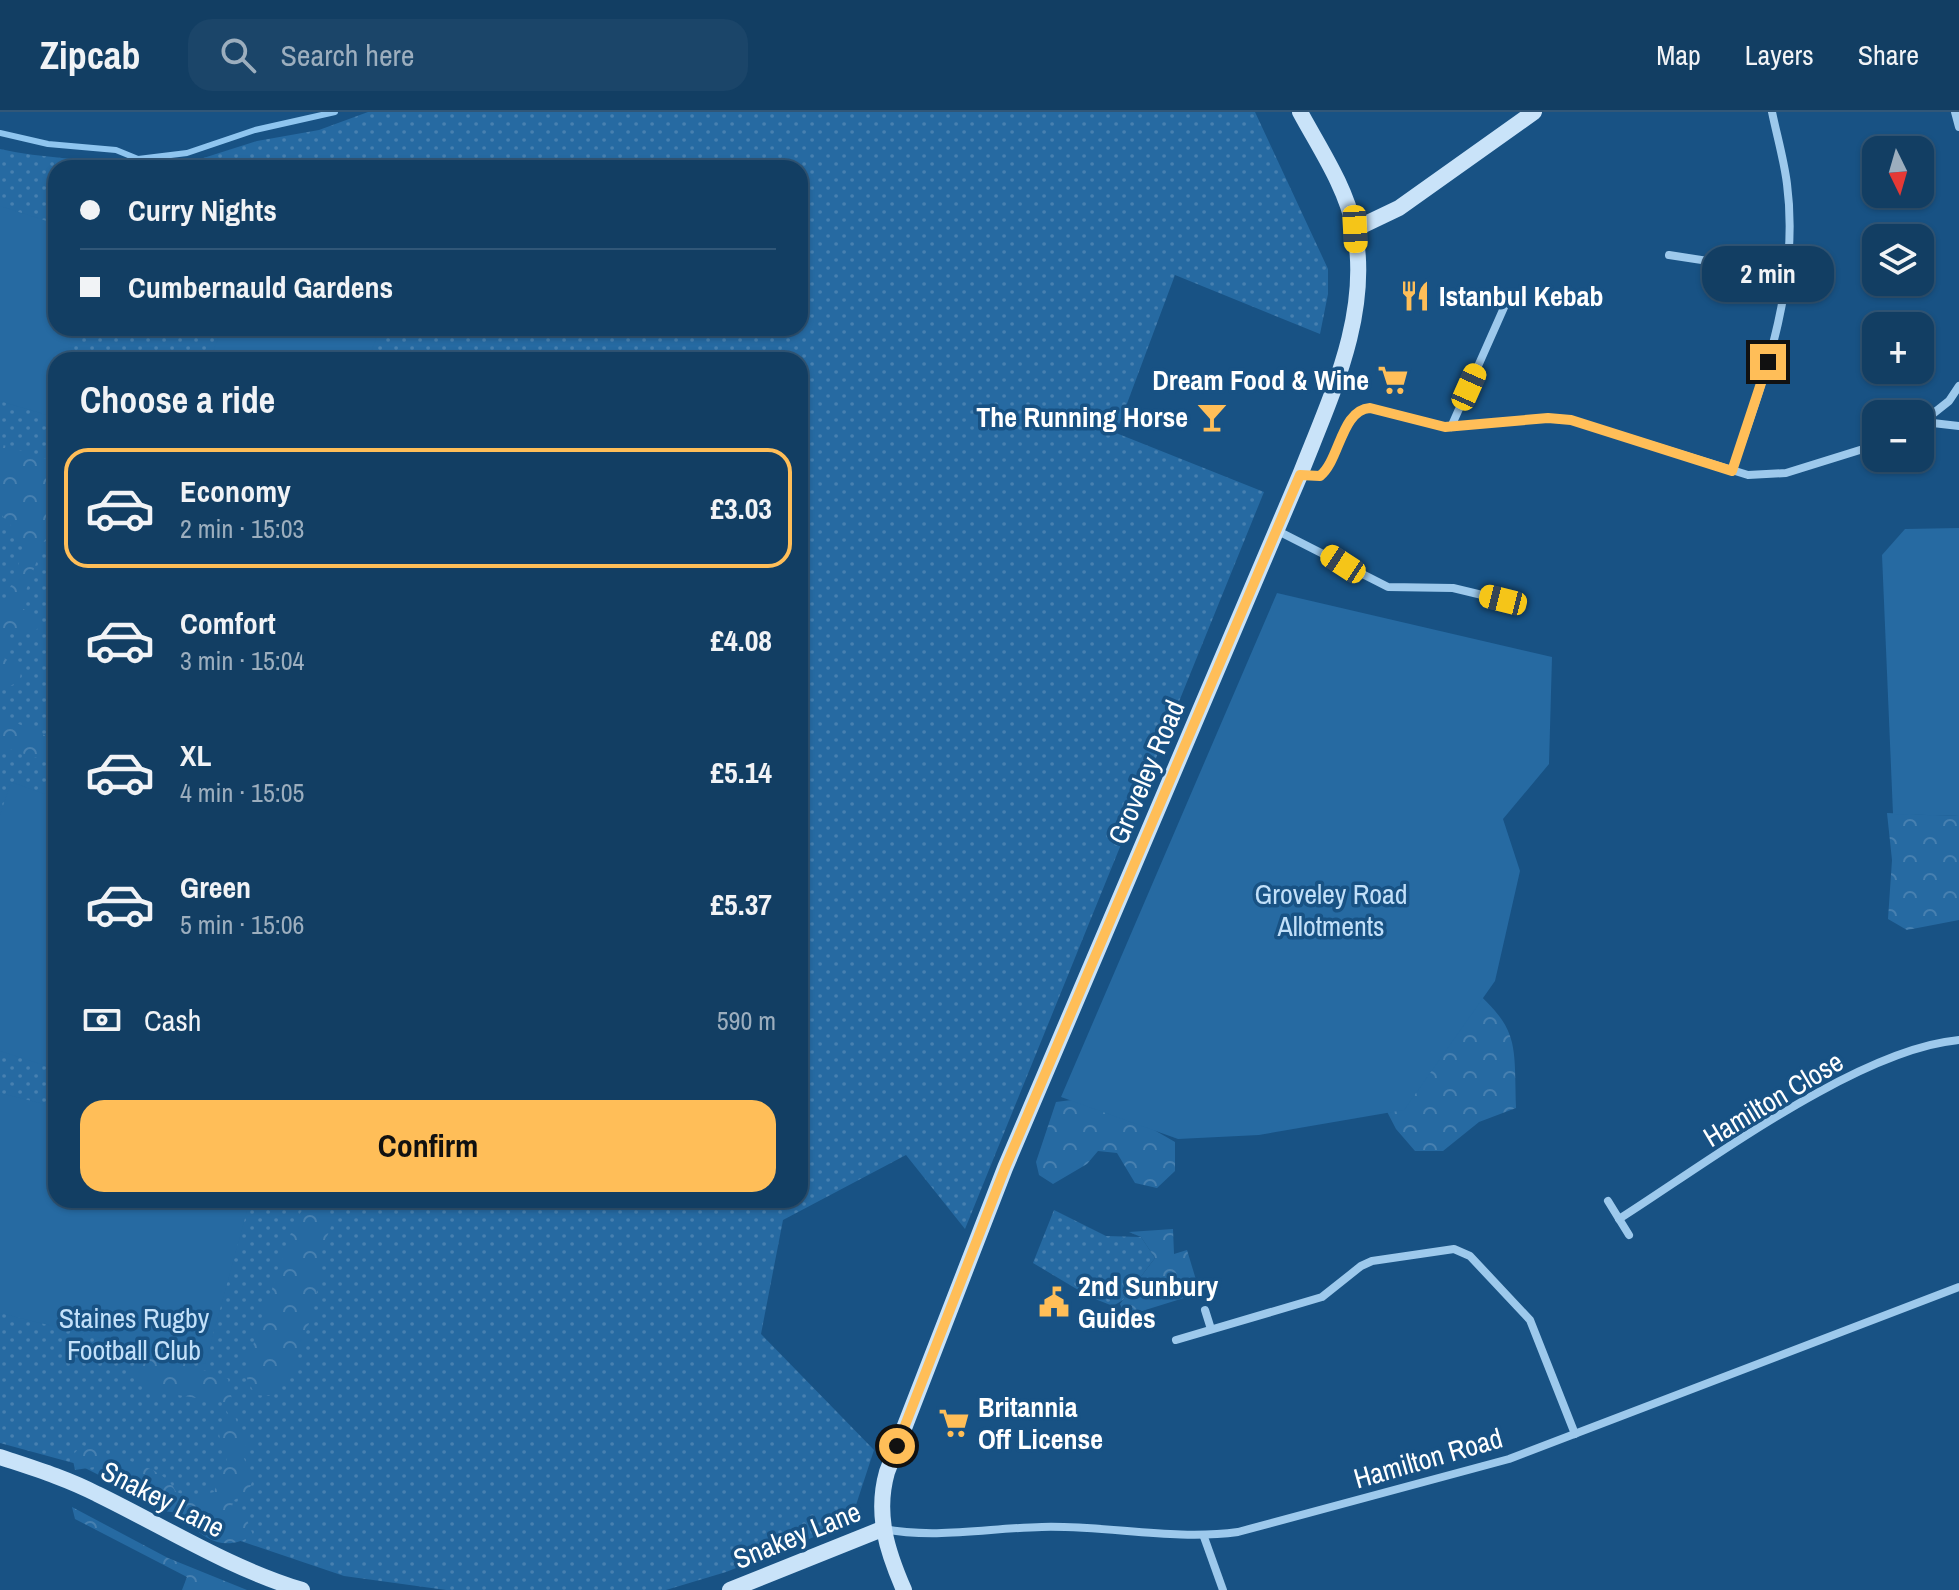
<!DOCTYPE html>
<meta charset="utf-8">
<style>
body{margin:0;font-family:"Archivo Narrow",sans-serif;background:#1b4569;color:#f1f3f6;height:100vh;display:flex;flex-direction:column;font-size:30px;white-space:nowrap}
*{box-sizing:border-box;margin:0}
p{font-size:26px;color:#9caebe}
.icon{flex:none;width:44px;height:44px;fill:none;stroke:currentColor;stroke-width:2;stroke-linecap:round;stroke-linejoin:round}
.map{position:relative;flex:1;overflow:hidden}
.side{position:absolute;left:48px;top:240px;width:760px;height:856px;display:flex;flex-direction:column;background:#123e63;border-radius:24px;box-shadow:0 2px 6px #0004,0 0 0 2px #315778}
.side>*{flex:none}
.top-card{position:absolute;left:48px;top:48px;width:760px;height:176px;border-radius:24px;box-shadow:0 2px 6px #0004,0 0 0 2px #315778;display:grid;align-content:center;height:176px;padding:0 32px;background:#123e63}
.needle{width:52px;rotate:175deg}
.buttons{position:absolute;left:1862px;top:24px;display:grid;gap:16px}
.buttons a{display:grid;place-items:center;width:72px;height:72px;border-radius:16px;background:#123e63;box-shadow:0 2px 6px #0004,0 0 0 2px #315778;font-size:40px}
.end{position:absolute;width:36px;height:36px;margin:-18px;border:10px solid #ffbe58;background:#111;box-shadow:0 0 0 4px #111}
.from{border-radius:50%}
.bubble{position:absolute;height:56px;border-radius:24px;background:#123e63;box-shadow:0 2px 6px #0004,0 0 0 2px #315778;font-size:26px;font-weight:700;line-height:56px;text-align:center}
.car{position:absolute;width:24px;height:48px;margin:-24px -12px;border-radius:10px;box-shadow:0 0 6px 2px #0007;background:linear-gradient(#f5c518 24%,#345 0 40%,#f5c518 0 76%,#345 0 86%,#f5c518 0)}
.top-card b{display:flex;align-items:center;gap:28px;height:76px;font-size:30px}
.top-card b+b{border-top:2px solid #315778}
.top-card i{width:20px;height:20px;background:#f1f3f6}
ul{padding:0;list-style:none}
li{display:flex;align-items:center;gap:24px;height:120px;margin:0 16px 12px;padding:0 16px;border:4px solid transparent;border-radius:24px}
li div{flex:1}
li b{display:block;font-size:30px}
li em{font-style:normal;font-weight:700}
li.on{border-color:#ffbe58}
li>.icon{width:72px;height:72px;stroke-width:1.5}
h2{padding:0 32px;font-size:36px;line-height:96px}
.pay{display:flex;align-items:center;gap:20px;height:88px;padding:0 32px;font-size:30px}
.pay p{margin-inline-start:auto}
.primary-button{display:flex;gap:16px;margin-top:auto;padding:16px 32px}
.primary-button a{flex:1;height:92px;border-radius:24px;background:#ffbe58;color:#111;font-size:32px;font-weight:700;line-height:92px;text-align:center}
header{display:flex;align-items:center;gap:48px;box-sizing:border-box;height:112px;padding:0 40px;background:#123e63;border-bottom:2px solid #315778}
header strong{font-size:38px}
nav{display:flex;gap:44px;margin-inline-start:auto;font-size:28px}
.search{width:560px;height:72px;background:#1b4569;display:flex;align-items:center;gap:20px;box-sizing:border-box;padding:0 28px;border-radius:24px;color:#9caebe;font-size:30px}
.map>svg:first-child{display:block}
.grass{fill:url(#grass-dots);fill-rule:evenodd}
.forest{fill:url(#forest-crowns)}
.garden{fill:#266aa2}
.lines{fill:none;stroke-linecap:round;stroke-linejoin:round}
.stream{stroke:#8fc5ef;stroke-width:6}
.street{stroke:#9dc9ec;stroke-width:8}
.secondary{stroke:#c9e3f9;stroke-width:16}
.route{stroke:#ffbe58;stroke-width:10}
.labels{text-anchor:middle;dominant-baseline:central;stroke-width:7;stroke-linejoin:round;paint-order:stroke}
.poi-label{font-size:28px;font-weight:bold;fill:#fff;stroke:#185284;text-anchor:start}
.street-label{font-size:28px;fill:#fff;stroke:#185284}
.park-label{font-size:28px;fill:#c2e0f9;stroke:#185284}
</style>
<header>
<strong>Zipcab</strong>
<div class="search"><svg class="icon" aria-label="search" viewBox="0 0 24 24"><circle cx="10" cy="10" r="6"/><path d="M15 15l6 6"/></svg>Search here</div>
<nav><a>Map</a><a>Layers</a><a>Share</a></nav>
</header>
<div class="map">
<svg width="1959" height="1478" viewBox="0 0 1959 1478">
<defs>
<pattern id="grass-dots" width="8" height="8" patternUnits="userSpaceOnUse" patternTransform="scale(2)"><rect width="8" height="8" fill="#266aa2"/><path d="M2 2h.1M6 6h.1" fill="none" stroke="#4780b0" stroke-width="1.8" stroke-linecap="round"/></pattern>
<pattern id="forest-crowns" width="20" height="18" patternUnits="userSpaceOnUse" patternTransform="scale(2)"><rect width="20" height="18" fill="#266aa2"/><path d="M2 6a3 3 0 1 1 6 0M12 15a3 3 0 1 1 6 0" fill="none" stroke="#4780b0"/></pattern>
</defs>
<rect width="100%" height="100%" fill="#185284"/>
<g class="grass">
<path d="M 368,0 L 1255,0 L 1328,157 L 1328,182 L 1320,222 L 1175,163 L 1116,321 L 1264,380 L 965,1117 L 906,1043 L 783,1108 L 761,1222 L 874,1338 L 855,1396 L 814,1425 L 726,1460 L 666,1478 L 446,1478 L 344,1464 L 208,1418 L 77,1352 L 0,1331 L 0,37 C 43,47 86,45 128,56 L 56,56 L 56,216 L 800,216 L 800,56 L 172,56 L 257,29 L 319,18 ZM 56,248 L 800,248 L 800,1088 L 56,1088 Z"/>
<path d="M 1054,1098 L 1106,1124 L 1141,1125 L 1155,1146 L 1123,1188 L 1113,1194 L 1090,1185 L 1033,1151 Z"/>
</g>
<g class="forest">
<path d="M 0,332 L 56,350 L 56,418 L 44,429 L 20,495 L 35,504 L 40,515 L 32,521 L 10,521 L 4,546 L 22,556 L 19,570 L 0,578 L 0,504 L 26,431 L 0,401 Z"/>
<path d="M 0,604 L 56,628 L 56,652 L 0,634 Z"/>
<path d="M 1887,701 L 1959,704 L 1959,808 L 1907,818 L 1888,807 L 1892,748 Z"/>
<path d="M 1466,871 C 1520,917 1514,928 1516,996 L 1479,1010 L 1443,1039 L 1415,1039 L 1396,1017 L 1382,990 Z"/>
<path d="M 1079,987 L 1130,1004 L 1175,1030 L 1175,1059 L 1157,1076 L 1135,1071 L 1117,1041 L 1098,1039 L 1087,1052 L 1053,1072 L 1039,1063 L 1036,1050 L 1056,990 Z"/>
<path d="M 309,1088 L 327,1089 L 331,1114 L 319,1146 L 319,1171 L 312,1203 L 293,1256 L 269,1284 L 255,1283 L 244,1260 L 295,1109 Z"/>
<path d="M 1173,1117 L 1174,1142 L 1187,1138 L 1200,1181 L 1126,1204 L 1120,1192 L 1155,1146 L 1141,1125 L 1129,1120 Z"/>
<path d="M 162,1243 L 228,1267 L 236,1308 L 247,1331 L 242,1342 L 253,1367 L 248,1381 L 234,1388 L 231,1397 L 247,1408 L 253,1423 C 223,1442 200,1426 181,1401 L 162,1399 L 123,1378 L 116,1360 L 101,1354 L 75,1358 L 72,1344 L 82,1333 C 107,1345 165,1352 176,1380 L 192,1385 L 214,1380 L 230,1339 L 220,1327 L 218,1316 L 232,1309 L 222,1290 L 152,1279 L 137,1268 L 139,1245 Z"/>
<path d="M 72,1395 L 168,1446 L 247,1478 L 182,1478 L 187,1465 L 75,1407 Z"/>
</g>
<g class="garden">
<path d="M 0,94 L 56,112 L 56,216 L 78,216 L 66,248 L 56,248 L 56,278 L 47,303 L 0,289 Z"/>
<path d="M 222,216 L 380,216 L 368,248 L 210,248 Z"/>
<path d="M 1959,416 L 1959,704 L 1893,702 L 1882,443 L 1905,417 Z"/>
<path d="M 1277,481 L 1552,545 L 1549,652 L 1503,707 L 1520,759 L 1495,869 L 1404,998 L 1259,1023 L 1178,1027 L 1061,985 Z"/>
<path d="M 11,670 L 56,686 L 56,957 L 0,939 L 0,703 Z"/>
<path d="M 0,981 L 56,995 L 56,1088 L 250,1088 L 205,1252 L 0,1201 Z"/>
</g>
<g class="lines">
<path class="stream" d="M 0,21 L 48,32 L 116,38 L 138,47 L 187,41 L 255,18 L 335,0"/>
<g class="street">
<path d="M 1955,0 L 1959,15"/>
<path d="M 1669,143 L 1786,161"/>
<path d="M 1924,310 L 1959,314"/>
<path d="M 1920,312 L 1949,289 L 1959,274"/>
<path d="M 1451,315 L 1506,191"/>
<path d="M 1732,359 C 1764,267 1800,171 1787,72 C 1784,48 1777,24 1772,0"/>
<path d="M 1301,363 L 1320,364 C 1340,348 1342,298 1370,296 L 1445,315 L 1548,306 L 1571,308 L 1748,363 L 1786,361 L 1876,333"/>
<path d="M 1276,418 L 1388,475 L 1453,476 L 1503,488"/>
<path d="M 1608,1089 L 1629,1123"/>
<path d="M 1619,1107 C 1707,1051 1858,937 1959,928"/>
<path d="M 1205,1198 L 1211,1217"/>
<path d="M 1176,1228 L 1322,1185 L 1361,1154 L 1372,1149 L 1454,1137 L 1470,1144 L 1530,1208 L 1575,1322"/>
<path d="M 883,1417 C 936,1427 989,1416 1042,1415 C 1107,1413 1173,1429 1238,1420 L 1509,1347 L 1959,1175"/>
<path d="M 1204,1425 L 1223,1478"/>
</g>
<g class="secondary">
<path d="M 1355,117 L 1399,96 L 1534,0"/>
<path d="M 0,1345 C 33,1356 66,1366 97,1382 C 165,1415 229,1456 302,1478"/>
<path d="M 730,1478 L 882,1417"/>
<path d="M 904,1478 C 887,1439 875,1402 887,1360 L 1005,1056 L 1300,363 C 1330,286 1372,201 1354,116 C 1346,75 1320,37 1300,0"/>
</g>
</g>
<g class="lines">
<path class="route" d="M 897,1334 L 1005,1056 L 1300,363 L 1320,364 C 1340,348 1341,298 1370,296 L 1445,315 L 1548,306 L 1571,308 L 1732,359 L 1768,250"/>
</g>
<defs>
<g id="restaurant-bare" transform="scale(2.4)"><path d="M-5-6h1v4h1v-4h1v4h1v-4h1v5L-1.5 .5V6h-2V.5L-5-1ZM5-6V6H3V1.5H1.5Q1.5-4 5-6Z" fill="#ffbe58" stroke="#185284" stroke-width="2.5" paint-order="stroke"/></g>
<g id="supermarket-bare" transform="scale(2.4)"><path d="M-6-5.5h2.5l.6 2H6L4.5 2H-2.5L-4.4-4H-6ZM-1.5 3.2a1.3 1.3 0 1 0 .1 0ZM3 3.2a1.3 1.3 0 1 0 .1 0Z" fill="#ffbe58" stroke="#185284" stroke-width="2.5" paint-order="stroke"/></g>
<g id="bar-bare" transform="scale(2.4)"><path d="M-6-5H6L.8 .8V4.5H3.5V6h-7V4.5H-.8V.8Z" fill="#ffbe58" stroke="#185284" stroke-width="2.5" paint-order="stroke"/></g>
<g id="civic-bare" transform="scale(2.4)"><path d="M-.6-6.5H3V-4.5H.6V-3L4-1V1h2V6H-6V1h2V-1L-.6-3ZM-1.2 2.5V6h2.4V2.5Z" fill="#ffbe58" stroke="#185284" stroke-width="2.5" paint-order="stroke"/></g>
</defs>
<g fill-rule="evenodd">
<use href="#restaurant-bare" x="1415" y="184"/>
<use href="#supermarket-bare" x="1393" y="268"/>
<use href="#bar-bare" x="1212" y="305"/>
<use href="#civic-bare" x="1054" y="1190"/>
<use href="#supermarket-bare" x="954" y="1311"/>
</g>
<g class="labels">
<g class="poi-label">
<text x="1439" y="184">Istanbul Kebab</text>
<text x="1369" y="268" text-anchor="end">Dream Food &amp; Wine</text>
<text x="1188" y="305" text-anchor="end">The Running Horse</text>
<text x="1078" y="1174">2nd Sunbury<tspan x="1078" dy="32">Guides</tspan></text>
<text x="978" y="1295">Britannia<tspan x="978" dy="32">Off License</tspan></text>
</g>
<g class="street-label">
<text transform="translate(1146 660) rotate(-67)">Groveley Road</text>
<text transform="translate(1773 987) rotate(-31)">Hamilton Close</text>
<text transform="translate(1428 1346) rotate(-16)">Hamilton Road</text>
<text transform="translate(163 1387) rotate(27)">Snakey Lane</text>
<text transform="translate(797 1423) rotate(-22)">Snakey Lane</text>
</g>
<g class="park-label">
<text x="1331" y="782">Groveley Road<tspan x="1331" dy="32">Allotments</tspan></text>
<text x="134" y="1206">Staines Rugby<tspan x="134" dy="32">Football Club</tspan></text>
</g>
</g>
</svg>
<div class="buttons">
<a><svg class="needle" viewBox="-14 -14 28 28"><path d="M0-13l5 13h-10z" fill="#e53935"/><path d="M0 13l5-13h-10z" fill="#9caebe"/></svg></a>
<a><svg class="icon" aria-label="layers" viewBox="0 0 24 24"><path d="M12 4l9 5-9 5-9-5zM3 14l9 5 9-5"/></svg></a>
<a>+</a>
<a>−</a>
</div>
<i class="end from" style="left:897px;top:1334px"></i>
<i class="end" style="left:1768px;top:250px"></i>
<div class="bubble" style="left:1702px;top:134px;width:132px">2 min</div>
<i class="car" style="left:1355px;top:117px;rotate:177deg"></i>
<i class="car" style="left:1469px;top:275px;rotate:24deg"></i>
<i class="car" style="left:1343px;top:452px;rotate:303deg"></i>
<i class="car" style="left:1503px;top:488px;rotate:284deg"></i>
<div class="top-card">
<b><i class="from"></i>Curry Nights</b>
<b><i></i>Cumbernauld Gardens</b>
</div>
<section class="side">
<h2>Choose a ride</h2>
<ul>
<li class="on"><svg class="icon" aria-label="car" viewBox="0 0 24 24"><path d="M5 17H2v-5l4-1 3-4h7l3 4 3 1v5h-3M9 17h6M6 11h13"/><circle cx="7" cy="17" r="2"/><circle cx="17" cy="17" r="2"/></svg><div><b>Economy</b><p>2 min · 15:03</p></div><em>£3.03</em></li>
<li><svg class="icon" aria-label="car" viewBox="0 0 24 24"><path d="M5 17H2v-5l4-1 3-4h7l3 4 3 1v5h-3M9 17h6M6 11h13"/><circle cx="7" cy="17" r="2"/><circle cx="17" cy="17" r="2"/></svg><div><b>Comfort</b><p>3 min · 15:04</p></div><em>£4.08</em></li>
<li><svg class="icon" aria-label="car" viewBox="0 0 24 24"><path d="M5 17H2v-5l4-1 3-4h7l3 4 3 1v5h-3M9 17h6M6 11h13"/><circle cx="7" cy="17" r="2"/><circle cx="17" cy="17" r="2"/></svg><div><b>XL</b><p>4 min · 15:05</p></div><em>£5.14</em></li>
<li><svg class="icon" aria-label="car" viewBox="0 0 24 24"><path d="M5 17H2v-5l4-1 3-4h7l3 4 3 1v5h-3M9 17h6M6 11h13"/><circle cx="7" cy="17" r="2"/><circle cx="17" cy="17" r="2"/></svg><div><b>Green</b><p>5 min · 15:06</p></div><em>£5.37</em></li>
</ul>
<div class="pay"><svg class="icon" aria-label="cash" viewBox="0 0 24 24"><path d="M3 7h18v10H3z"/><circle cx="12" cy="12" r="2"/></svg>Cash<p>590 m</p></div>
<div class="primary-button"><a>Confirm</a></div>
</section>
</div>
